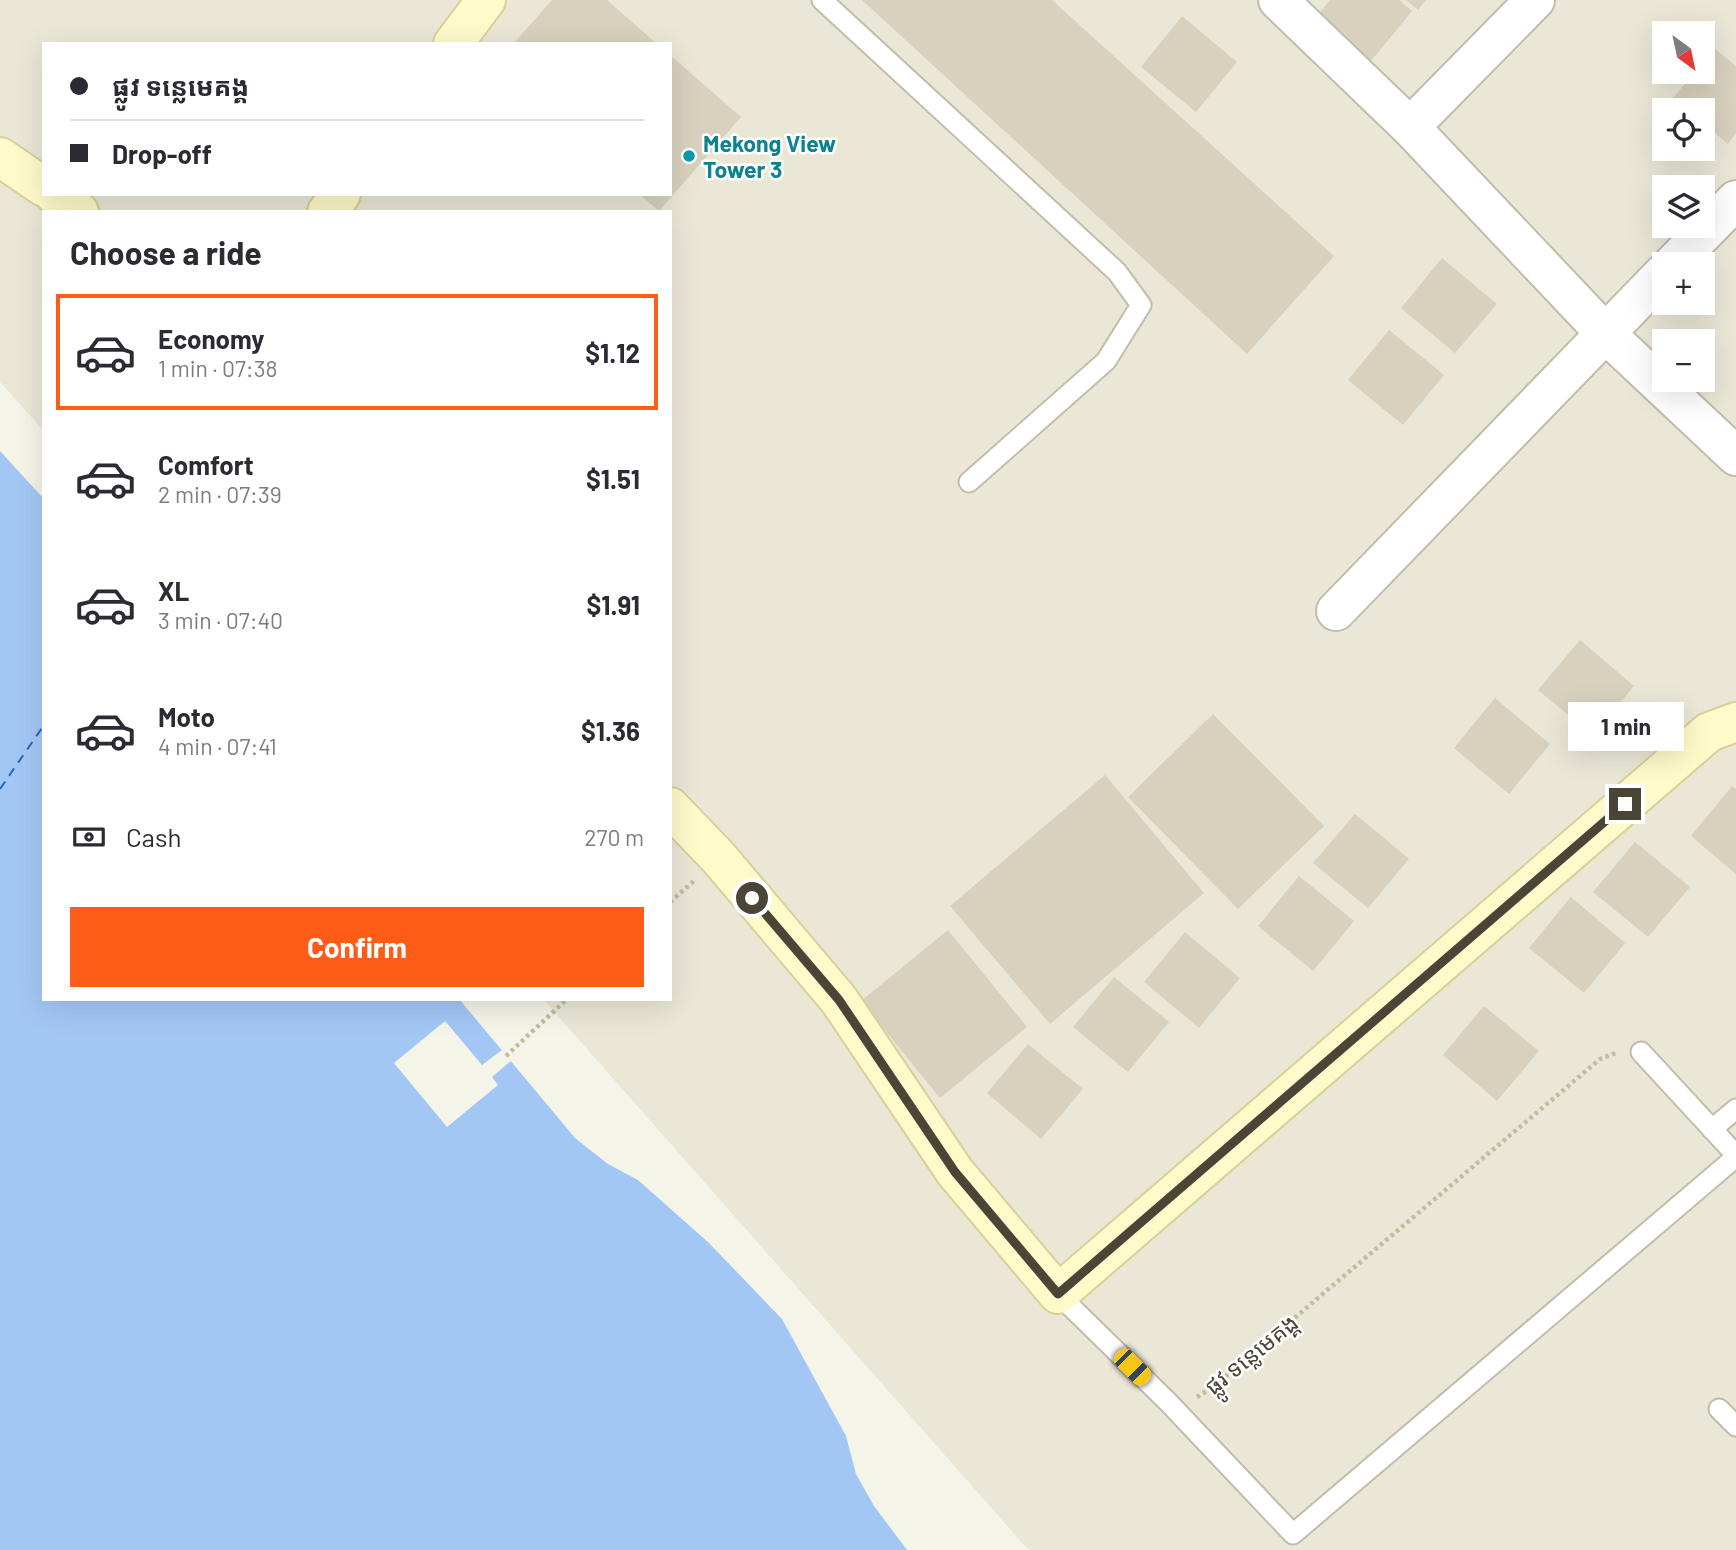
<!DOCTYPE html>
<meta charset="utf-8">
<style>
body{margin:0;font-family:Barlow,"Noto Sans Khmer",sans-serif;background:#f2f2f3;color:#2b2b33;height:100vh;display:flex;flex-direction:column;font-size:26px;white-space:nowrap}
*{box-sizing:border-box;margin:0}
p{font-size:23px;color:#7c7c81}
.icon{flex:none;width:38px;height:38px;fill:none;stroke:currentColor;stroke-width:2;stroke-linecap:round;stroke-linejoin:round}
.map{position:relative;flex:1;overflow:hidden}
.panel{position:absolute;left:42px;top:210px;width:630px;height:791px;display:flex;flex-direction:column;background:#fff;border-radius:0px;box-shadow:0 7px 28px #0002}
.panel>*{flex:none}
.guide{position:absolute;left:42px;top:42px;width:630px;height:154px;border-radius:0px;box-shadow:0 7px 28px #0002;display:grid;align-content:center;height:154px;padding:0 28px;background:#fff}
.needle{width:46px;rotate:147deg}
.fabs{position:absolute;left:1652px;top:21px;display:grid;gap:14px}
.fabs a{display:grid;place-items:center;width:63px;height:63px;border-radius:0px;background:#fff;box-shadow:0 7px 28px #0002;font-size:35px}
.end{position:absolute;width:32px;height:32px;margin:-16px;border:9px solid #4a4537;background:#fff;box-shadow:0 0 0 4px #fff}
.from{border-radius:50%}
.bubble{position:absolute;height:49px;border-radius:0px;background:#fff;box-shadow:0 7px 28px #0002;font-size:23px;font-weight:700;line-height:49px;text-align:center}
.car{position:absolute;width:21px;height:42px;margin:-21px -10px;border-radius:9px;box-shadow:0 0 5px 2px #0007;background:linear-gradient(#f5c518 24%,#345 0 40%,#f5c518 0 76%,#345 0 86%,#f5c518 0)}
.guide b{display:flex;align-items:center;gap:24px;height:66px;font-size:26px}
.guide b+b{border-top:2px solid #e1e1e2}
.guide i{width:18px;height:18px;background:#2b2b33}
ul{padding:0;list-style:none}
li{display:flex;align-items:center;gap:21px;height:116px;margin:0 14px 10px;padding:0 14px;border:4px solid transparent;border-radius:0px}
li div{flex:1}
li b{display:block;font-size:26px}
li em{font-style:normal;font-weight:700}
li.active{border-color:#ff5c17}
li>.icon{width:63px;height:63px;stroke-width:1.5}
h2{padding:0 28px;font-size:32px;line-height:84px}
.pay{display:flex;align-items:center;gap:18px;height:77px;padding:0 28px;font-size:26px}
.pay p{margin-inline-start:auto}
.cta{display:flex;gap:14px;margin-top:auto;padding:14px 28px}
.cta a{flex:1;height:80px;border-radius:0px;background:#ff5c17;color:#fff;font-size:28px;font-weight:700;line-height:80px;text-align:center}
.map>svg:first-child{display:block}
.residential{fill:#eae7d7;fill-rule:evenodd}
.water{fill:#a3c7f5}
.pier{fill:#f5f4e9}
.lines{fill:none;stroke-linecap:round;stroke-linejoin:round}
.ferry{stroke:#2968bd;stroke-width:2;stroke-dasharray:9 7;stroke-linecap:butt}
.building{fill:#d8d1be}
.lane-casing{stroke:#c2bdab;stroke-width:23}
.street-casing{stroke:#c2bdab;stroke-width:42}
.secondary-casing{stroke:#d8d097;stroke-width:42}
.path{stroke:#c4bc9b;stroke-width:4.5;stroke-dasharray:3.5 3.5;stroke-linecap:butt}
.lane{stroke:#fff;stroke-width:19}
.street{stroke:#fff;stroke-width:38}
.secondary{stroke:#fffaca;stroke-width:38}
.route{stroke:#4a4537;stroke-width:9}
.culture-dot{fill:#0f9aa8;stroke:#fff;stroke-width:2.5}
.labels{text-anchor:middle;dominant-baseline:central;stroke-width:5;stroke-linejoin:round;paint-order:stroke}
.culture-label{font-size:23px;font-weight:bold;fill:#0d838f;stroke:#fff;text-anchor:start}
.street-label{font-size:23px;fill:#4a4537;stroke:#fff}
</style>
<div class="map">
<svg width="1736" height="1550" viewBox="0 0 1736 1550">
<rect width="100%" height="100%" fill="#f5f4e9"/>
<path class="residential" d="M 0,0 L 1736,0 L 1736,1550 L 1030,1550 L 1024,1545 L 543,999 L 670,999 L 670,212 L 44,212 L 44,431 L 0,382 ZM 1664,33 L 1703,33 L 1703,72 L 1664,72 ZM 44,44 L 670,44 L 670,194 L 44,194 ZM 1664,110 L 1703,110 L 1703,149 L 1664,149 ZM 1664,187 L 1703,187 L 1703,226 L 1664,226 ZM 1664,264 L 1703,264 L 1703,303 L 1664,303 ZM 1664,341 L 1703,341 L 1703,380 L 1664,380 Z"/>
<path class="water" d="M 0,451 L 44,499 L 44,999 L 459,999 L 575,1138 L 608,1164 L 638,1180 L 709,1243 L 782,1319 L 846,1436 L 856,1474 L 874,1506 L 907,1550 L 0,1550 Z"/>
<path class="pier" d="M 445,1021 L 482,1065 L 502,1050 L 511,1061 L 492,1077 L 498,1085 L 447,1127 L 394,1063 Z"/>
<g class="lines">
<path class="ferry" d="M 0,789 L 44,725"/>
</g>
<g class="building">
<path d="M 552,0 L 607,0 L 657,44 L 513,44 Z"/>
<path d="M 862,0 L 1052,0 L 1334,256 L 1247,354 Z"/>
<path d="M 1330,0 L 1399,0 L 1412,11 L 1371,61 L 1317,16 Z"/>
<path d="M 1406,0 L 1426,0 L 1418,10 Z"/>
<path d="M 1182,16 L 1237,62 L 1196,112 L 1141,67 Z"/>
<path d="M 1714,48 L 1736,66 L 1736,133 L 1728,144 L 1703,123 L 1703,110 L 1687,110 L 1673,98 L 1695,72 L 1703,72 L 1703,62 Z"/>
<path d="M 670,55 L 741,117 L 659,211 L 639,194 L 670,194 Z"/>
<path d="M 1442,258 L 1497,304 L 1455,353 L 1401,308 Z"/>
<path d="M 1389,330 L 1444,375 L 1403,425 L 1348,380 Z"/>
<path d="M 1580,640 L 1634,686 L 1593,735 L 1538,690 Z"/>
<path d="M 1495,698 L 1550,744 L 1509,794 L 1454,748 Z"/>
<path d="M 1213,714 L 1324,826 L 1238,909 L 1128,797 Z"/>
<path d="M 1105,775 L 1204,893 L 1050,1024 L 950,906 Z"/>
<path d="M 1732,786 L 1736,789 L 1736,874 L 1691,836 Z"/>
<path d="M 1355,814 L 1409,859 L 1368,908 L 1313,863 Z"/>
<path d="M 1635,842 L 1690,887 L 1648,937 L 1593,892 Z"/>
<path d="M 1299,876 L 1354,921 L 1313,971 L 1258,926 Z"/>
<path d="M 1571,897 L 1625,943 L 1584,993 L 1529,948 Z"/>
<path d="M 948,930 L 1027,1027 L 940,1098 L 861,1001 Z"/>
<path d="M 1185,932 L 1240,978 L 1199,1028 L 1144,982 Z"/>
<path d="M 1114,977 L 1169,1022 L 1128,1072 L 1073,1027 Z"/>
<path d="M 1484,1006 L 1539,1051 L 1497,1101 L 1443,1055 Z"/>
<path d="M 1028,1044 L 1083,1089 L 1041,1139 L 987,1093 Z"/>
</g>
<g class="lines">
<g class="lane-casing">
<g id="lane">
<path d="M 822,0 L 1117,272 L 1141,305 L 1106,361 L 969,482"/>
<path d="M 1641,1052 L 1736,1155"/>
<path d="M 1712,1129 L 1736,1109"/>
<path d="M 1058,1294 L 1169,1403 L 1293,1534 L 1736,1157"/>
<path d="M 1719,1409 L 1736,1426"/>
</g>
</g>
<g class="street-casing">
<g id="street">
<path d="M 1278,0 L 1410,127 L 1605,333 L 1736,456"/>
<path d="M 1410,127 L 1535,0"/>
<path d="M 1673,264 L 1736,200"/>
<path d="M 1336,611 L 1664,273"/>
</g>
</g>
<g class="secondary-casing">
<g id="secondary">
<path d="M 453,44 L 486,0"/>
<path d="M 0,157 L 44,187"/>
<path d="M 54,194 L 79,212"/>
<path d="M 327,212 L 341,194"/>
<path d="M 670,807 L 718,857 L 839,1000 L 955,1172 L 1058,1294 L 1709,732 L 1736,722"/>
</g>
</g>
<g class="path">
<path d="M 670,902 L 695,880"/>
<path d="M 506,1056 L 567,999"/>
<path d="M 1197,1397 L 1213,1387 L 1600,1059 L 1616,1053"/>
</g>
<use href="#lane" class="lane"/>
<use href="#street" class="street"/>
<use href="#secondary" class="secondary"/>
</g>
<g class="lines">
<path class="route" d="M 752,898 L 839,1000 L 955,1172 L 1058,1294 L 1625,804"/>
</g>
<circle class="culture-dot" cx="689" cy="156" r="7"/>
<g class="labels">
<g class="culture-label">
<text x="703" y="143">Mekong View<tspan x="703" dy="26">Tower 3</tspan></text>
</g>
<g class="street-label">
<text transform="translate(1251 1354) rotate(-39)">ផ្លូវ ទន្លេមេគង្គ</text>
</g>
</g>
</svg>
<div class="fabs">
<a><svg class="needle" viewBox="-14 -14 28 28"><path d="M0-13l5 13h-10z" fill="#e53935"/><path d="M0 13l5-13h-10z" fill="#7c7c81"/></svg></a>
<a><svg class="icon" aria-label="locate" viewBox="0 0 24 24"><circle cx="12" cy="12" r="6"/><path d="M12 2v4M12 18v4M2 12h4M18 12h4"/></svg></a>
<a><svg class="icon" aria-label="layers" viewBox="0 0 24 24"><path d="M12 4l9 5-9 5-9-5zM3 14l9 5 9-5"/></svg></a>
<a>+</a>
<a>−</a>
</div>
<i class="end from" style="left:752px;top:898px"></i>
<i class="end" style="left:1625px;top:804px"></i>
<div class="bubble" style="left:1568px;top:702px;width:116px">1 min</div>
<i class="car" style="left:1132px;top:1367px;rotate:135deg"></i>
<div class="guide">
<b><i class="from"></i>ផ្លូវ ទន្លេមេគង្គ</b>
<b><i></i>Drop-off</b>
</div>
<section class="panel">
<h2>Choose a ride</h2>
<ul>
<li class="active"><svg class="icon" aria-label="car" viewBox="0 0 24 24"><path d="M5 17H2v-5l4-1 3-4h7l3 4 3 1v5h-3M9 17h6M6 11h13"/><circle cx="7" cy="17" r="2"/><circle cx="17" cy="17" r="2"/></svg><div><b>Economy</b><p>1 min · 07:38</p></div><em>$1.12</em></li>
<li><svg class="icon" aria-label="car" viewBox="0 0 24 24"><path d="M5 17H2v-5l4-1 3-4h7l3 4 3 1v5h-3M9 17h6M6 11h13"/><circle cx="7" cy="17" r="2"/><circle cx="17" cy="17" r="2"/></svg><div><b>Comfort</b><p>2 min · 07:39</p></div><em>$1.51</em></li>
<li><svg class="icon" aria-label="car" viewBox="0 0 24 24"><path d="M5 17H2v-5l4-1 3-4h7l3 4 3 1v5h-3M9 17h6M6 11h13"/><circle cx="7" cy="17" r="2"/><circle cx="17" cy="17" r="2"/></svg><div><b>XL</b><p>3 min · 07:40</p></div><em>$1.91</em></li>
<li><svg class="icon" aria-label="car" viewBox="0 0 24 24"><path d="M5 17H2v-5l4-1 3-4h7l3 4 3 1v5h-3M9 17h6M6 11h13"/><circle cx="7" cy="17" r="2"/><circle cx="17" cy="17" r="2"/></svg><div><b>Moto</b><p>4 min · 07:41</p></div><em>$1.36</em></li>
</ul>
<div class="pay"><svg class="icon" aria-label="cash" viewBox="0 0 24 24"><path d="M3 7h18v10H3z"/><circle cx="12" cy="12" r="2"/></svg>Cash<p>270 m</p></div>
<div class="cta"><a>Confirm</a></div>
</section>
</div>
